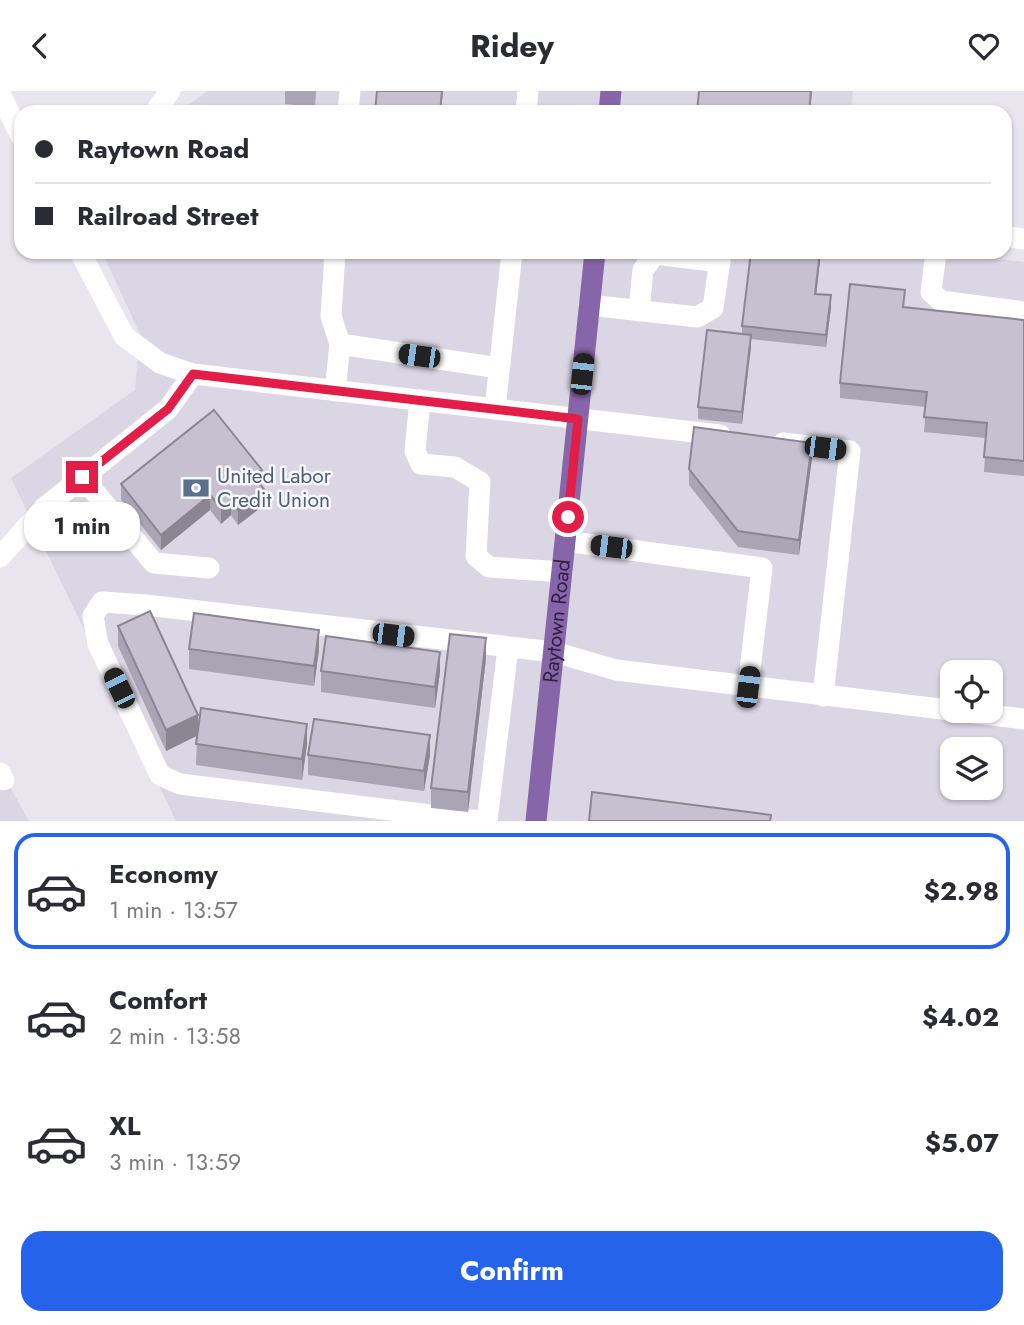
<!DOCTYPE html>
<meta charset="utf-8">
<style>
body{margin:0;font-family:Jost,sans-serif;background:#f2f2f3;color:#2b2b33;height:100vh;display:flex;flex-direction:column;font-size:26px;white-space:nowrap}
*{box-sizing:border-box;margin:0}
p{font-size:23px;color:#7c7c81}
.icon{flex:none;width:38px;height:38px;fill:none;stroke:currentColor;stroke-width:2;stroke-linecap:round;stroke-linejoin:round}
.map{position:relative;height:730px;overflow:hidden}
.sheet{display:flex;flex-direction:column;background:#fff;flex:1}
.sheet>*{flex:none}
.banner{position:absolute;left:14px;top:14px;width:998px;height:154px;border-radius:21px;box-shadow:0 2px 5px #0004;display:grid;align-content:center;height:154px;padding:0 21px;background:#fff}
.tools{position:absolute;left:940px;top:569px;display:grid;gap:14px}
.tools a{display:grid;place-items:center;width:63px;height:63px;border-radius:14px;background:#fff;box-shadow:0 2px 5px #0004;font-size:35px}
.end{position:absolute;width:32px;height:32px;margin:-16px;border:9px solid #e11d48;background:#fff;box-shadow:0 0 0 4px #fff}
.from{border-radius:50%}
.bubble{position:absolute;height:49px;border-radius:21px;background:#fff;box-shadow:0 2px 5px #0004;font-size:23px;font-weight:700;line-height:49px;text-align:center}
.car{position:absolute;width:21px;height:42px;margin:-21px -10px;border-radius:9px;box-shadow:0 0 5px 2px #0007;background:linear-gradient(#222 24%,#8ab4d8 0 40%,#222 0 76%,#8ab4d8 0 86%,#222 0)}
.banner b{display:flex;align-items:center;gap:24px;height:66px;font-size:26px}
.banner b+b{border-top:2px solid #e1e1e2}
.banner i{width:18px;height:18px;background:#2b2b33}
ul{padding:12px 0 0;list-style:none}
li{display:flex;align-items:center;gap:21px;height:116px;margin:0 14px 10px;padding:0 7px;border:4px solid transparent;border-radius:21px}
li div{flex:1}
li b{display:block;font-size:26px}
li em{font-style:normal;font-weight:700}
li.selected{border-color:#2563eb}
li>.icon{width:63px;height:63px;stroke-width:1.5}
.primary-button{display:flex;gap:14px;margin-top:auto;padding:14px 21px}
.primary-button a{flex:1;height:80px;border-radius:21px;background:#2563eb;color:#fff;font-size:28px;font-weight:700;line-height:80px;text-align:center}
header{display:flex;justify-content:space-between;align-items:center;height:91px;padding:0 21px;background:#fff;font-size:32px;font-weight:700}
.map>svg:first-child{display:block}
.built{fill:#dad6e3;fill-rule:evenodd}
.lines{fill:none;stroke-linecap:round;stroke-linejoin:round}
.minor{stroke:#fff;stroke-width:21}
.major{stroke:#8765a9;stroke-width:21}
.wall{fill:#aaa5b4}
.shaded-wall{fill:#8b8692}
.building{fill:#c6c0d1;stroke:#8b8692;stroke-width:2}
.route{stroke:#e11d48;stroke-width:9}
.labels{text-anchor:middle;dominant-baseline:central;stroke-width:5;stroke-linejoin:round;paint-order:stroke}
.service-label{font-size:21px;fill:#4e5e75;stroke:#f7f6fb;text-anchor:start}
.street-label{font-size:21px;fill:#322144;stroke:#f7f6fb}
</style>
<header><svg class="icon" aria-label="back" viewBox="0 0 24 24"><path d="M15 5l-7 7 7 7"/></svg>Ridey<svg class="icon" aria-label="heart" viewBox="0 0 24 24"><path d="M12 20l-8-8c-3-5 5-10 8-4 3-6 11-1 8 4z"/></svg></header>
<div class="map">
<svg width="1024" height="730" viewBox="0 0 1024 730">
<rect width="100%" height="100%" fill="#e8e5ef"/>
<g class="built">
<path d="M 208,0 L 853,0 L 851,21 L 178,21 Z"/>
<path d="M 102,161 L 951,161 L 1024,171 L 1024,730 L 176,730 L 11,387 L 135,299 L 140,243 ZM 952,581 L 990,581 L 990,620 L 952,620 ZM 952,658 L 990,658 L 990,696 L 952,696 Z"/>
<path d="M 0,678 L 29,730 L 0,730 Z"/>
</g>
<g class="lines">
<g class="minor">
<path d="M 0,3 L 21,45"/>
<path d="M 155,21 L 170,0"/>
<path d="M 348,21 L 350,0"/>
<path d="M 526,21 L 528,0"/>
<path d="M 1004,145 L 1024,148"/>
<path d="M 80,161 L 124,245 L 160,272 L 193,283 L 720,344"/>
<path d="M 335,161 L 331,225 L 340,253 L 335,300"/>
<path d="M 936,161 L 931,201 L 941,210 L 1024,221"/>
<path d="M 589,214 L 697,226 L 713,217 L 721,161"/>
<path d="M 639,220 L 643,179 L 655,163 L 720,171"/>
<path d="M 340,253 L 499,277"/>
<path d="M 420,309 L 415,360 L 421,373 L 455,376 L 480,391 L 476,465 L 489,476 L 562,481"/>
<path d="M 495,318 L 512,161"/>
<path d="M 783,352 L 850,360 L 823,605"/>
<path d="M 82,386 L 154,472 L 209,477"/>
<path d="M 565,450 L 762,477 L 748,596"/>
<path d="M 0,466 L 44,417 L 168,318 L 193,283"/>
<path d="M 0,682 L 4,689"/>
<path d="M 479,730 L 180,693 L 160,684 L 98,553 L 93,525 L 102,511 L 146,514 L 554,561 L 616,579 L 1024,628"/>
<path d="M 487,730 L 508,557"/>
</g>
<g class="major">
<path d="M 609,21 L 611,0"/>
<path id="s1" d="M 536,730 L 595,161"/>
</g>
</g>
<g class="wall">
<path d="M 285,0 L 316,0 L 315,16 L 285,13 Z"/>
<path d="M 820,169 L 816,203 L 831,216 L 826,256 L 751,248 L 742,333 L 698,328 L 698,316 L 742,243 L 742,235 Z"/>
<path d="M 905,217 L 1024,229 L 1024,385 L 984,381 L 986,347 L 924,341 L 926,316 L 840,307 L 840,292 Z"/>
<path d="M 812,367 L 799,464 L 738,456 L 689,394 L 689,378 Z"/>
<path d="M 121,393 L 262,394 L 261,395 L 264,414 L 238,434 L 231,424 L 221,433 L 210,419 L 161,459 L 121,409 Z"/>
<path d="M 118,535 L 198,633 L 307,653 L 302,689 L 196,674 L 197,645 L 166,660 L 118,555 Z"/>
<path d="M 189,558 L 319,559 L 314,595 L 189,578 Z"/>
<path d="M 486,567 L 468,721 L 431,717 L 431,697 Z"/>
<path d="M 321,580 L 440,581 L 435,617 L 321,601 Z"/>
<path d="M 308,664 L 430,664 L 424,700 L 308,684 Z"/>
</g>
<g class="shaded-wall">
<path d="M 442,0 L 443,0 L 441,21 L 440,21 Z"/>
<path d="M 811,0 L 812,0 L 810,21 L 809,21 Z"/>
<path d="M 820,161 L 820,169 L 815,215 L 815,203 Z"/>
<path d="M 831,204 L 831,216 L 826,256 L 826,244 Z"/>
<path d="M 751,244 L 751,256 L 742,333 L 742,321 Z"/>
<path d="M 812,352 L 812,367 L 799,464 L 799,449 Z"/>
<path d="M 262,379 L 262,394 L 253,401 L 253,385 Z"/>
<path d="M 264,398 L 264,414 L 238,434 L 238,419 Z"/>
<path d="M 210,404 L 210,419 L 161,459 L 161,444 Z"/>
<path d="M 231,409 L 231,424 L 221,433 L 221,417 Z"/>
<path d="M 319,539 L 319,559 L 314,595 L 314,575 Z"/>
<path d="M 486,547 L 486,567 L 468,721 L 468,701 Z"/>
<path d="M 440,561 L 440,581 L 435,617 L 435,596 Z"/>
<path d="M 198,624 L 198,644 L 166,660 L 166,639 Z"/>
<path d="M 307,633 L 307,653 L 302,689 L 302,668 Z"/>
<path d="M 430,644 L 430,664 L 424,700 L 424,680 Z"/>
</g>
<g class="building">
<path d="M 377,0 L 442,0 L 440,21 L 375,21 Z"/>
<path d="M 699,0 L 811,0 L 809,21 L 697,21 Z"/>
<path d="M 751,161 L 820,161 L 815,203 L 831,204 L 826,244 L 742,235 Z"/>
<path d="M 850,193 L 905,199 L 903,216 L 1024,229 L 1024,370 L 984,366 L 987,332 L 924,326 L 927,301 L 840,292 Z"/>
<path d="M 707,239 L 751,244 L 742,321 L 698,316 Z"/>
<path d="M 214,319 L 262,379 L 253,385 L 264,398 L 238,419 L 231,409 L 221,417 L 210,404 L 161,444 L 121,393 Z"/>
<path d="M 694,336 L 812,352 L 799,449 L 738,440 L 689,378 Z"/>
<path d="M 150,520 L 198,624 L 166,639 L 118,535 Z"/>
<path d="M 194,522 L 319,539 L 314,575 L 189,558 Z"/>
<path d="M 450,543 L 486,547 L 468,701 L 431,697 Z"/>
<path d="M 326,545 L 440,561 L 435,596 L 321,580 Z"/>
<path d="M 201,617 L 307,633 L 302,668 L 196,653 Z"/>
<path d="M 314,628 L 430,644 L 424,680 L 308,664 Z"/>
<path d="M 592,701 L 771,724 L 770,730 L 589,730 Z"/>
</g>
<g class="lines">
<path class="route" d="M 82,386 L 168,318 L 193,283 L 578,328 L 568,426"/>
</g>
<defs>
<g id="bank-bare" transform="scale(2.1)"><path d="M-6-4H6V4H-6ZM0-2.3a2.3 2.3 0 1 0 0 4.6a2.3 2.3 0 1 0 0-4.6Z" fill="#5c6f8a" stroke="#f7f6fb" stroke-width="2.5" paint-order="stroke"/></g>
</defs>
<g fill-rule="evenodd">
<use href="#bank-bare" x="196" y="397"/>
</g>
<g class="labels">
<g class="service-label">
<text x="217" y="385">United Labor<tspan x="217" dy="24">Credit Union</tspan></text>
</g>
<g class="street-label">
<text stroke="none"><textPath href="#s1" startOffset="201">Raytown Road</textPath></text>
</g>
</g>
</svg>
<div class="tools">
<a><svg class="icon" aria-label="locate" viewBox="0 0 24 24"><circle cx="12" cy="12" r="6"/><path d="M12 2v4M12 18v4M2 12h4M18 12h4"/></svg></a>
<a><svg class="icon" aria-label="layers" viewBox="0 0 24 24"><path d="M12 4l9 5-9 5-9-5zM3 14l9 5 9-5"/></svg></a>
</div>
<i class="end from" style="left:568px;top:426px"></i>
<i class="end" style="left:82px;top:386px"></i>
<div class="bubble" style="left:24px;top:411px;width:116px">1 min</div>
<i class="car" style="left:419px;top:265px;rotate:278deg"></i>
<i class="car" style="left:582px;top:283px;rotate:6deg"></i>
<i class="car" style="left:825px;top:357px;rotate:97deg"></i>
<i class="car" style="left:611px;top:456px;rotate:277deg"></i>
<i class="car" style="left:393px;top:544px;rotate:97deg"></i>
<i class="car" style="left:748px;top:596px;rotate:7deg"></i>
<i class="car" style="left:119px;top:597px;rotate:334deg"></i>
<div class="banner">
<b><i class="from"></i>Raytown Road</b>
<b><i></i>Railroad Street</b>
</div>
</div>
<section class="sheet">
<ul>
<li class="selected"><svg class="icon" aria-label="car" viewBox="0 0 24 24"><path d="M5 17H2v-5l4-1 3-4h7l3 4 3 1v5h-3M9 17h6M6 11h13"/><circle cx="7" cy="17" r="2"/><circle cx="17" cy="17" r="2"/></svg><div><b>Economy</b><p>1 min · 13:57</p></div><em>$2.98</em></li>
<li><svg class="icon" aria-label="car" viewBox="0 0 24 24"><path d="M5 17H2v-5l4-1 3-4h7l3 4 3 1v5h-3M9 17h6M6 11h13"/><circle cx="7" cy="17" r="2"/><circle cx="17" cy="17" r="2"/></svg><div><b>Comfort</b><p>2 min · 13:58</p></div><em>$4.02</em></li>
<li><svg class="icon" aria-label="car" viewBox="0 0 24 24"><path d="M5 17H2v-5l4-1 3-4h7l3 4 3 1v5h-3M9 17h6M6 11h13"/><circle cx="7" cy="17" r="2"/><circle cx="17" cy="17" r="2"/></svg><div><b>XL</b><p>3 min · 13:59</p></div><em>$5.07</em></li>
</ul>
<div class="primary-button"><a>Confirm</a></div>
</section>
